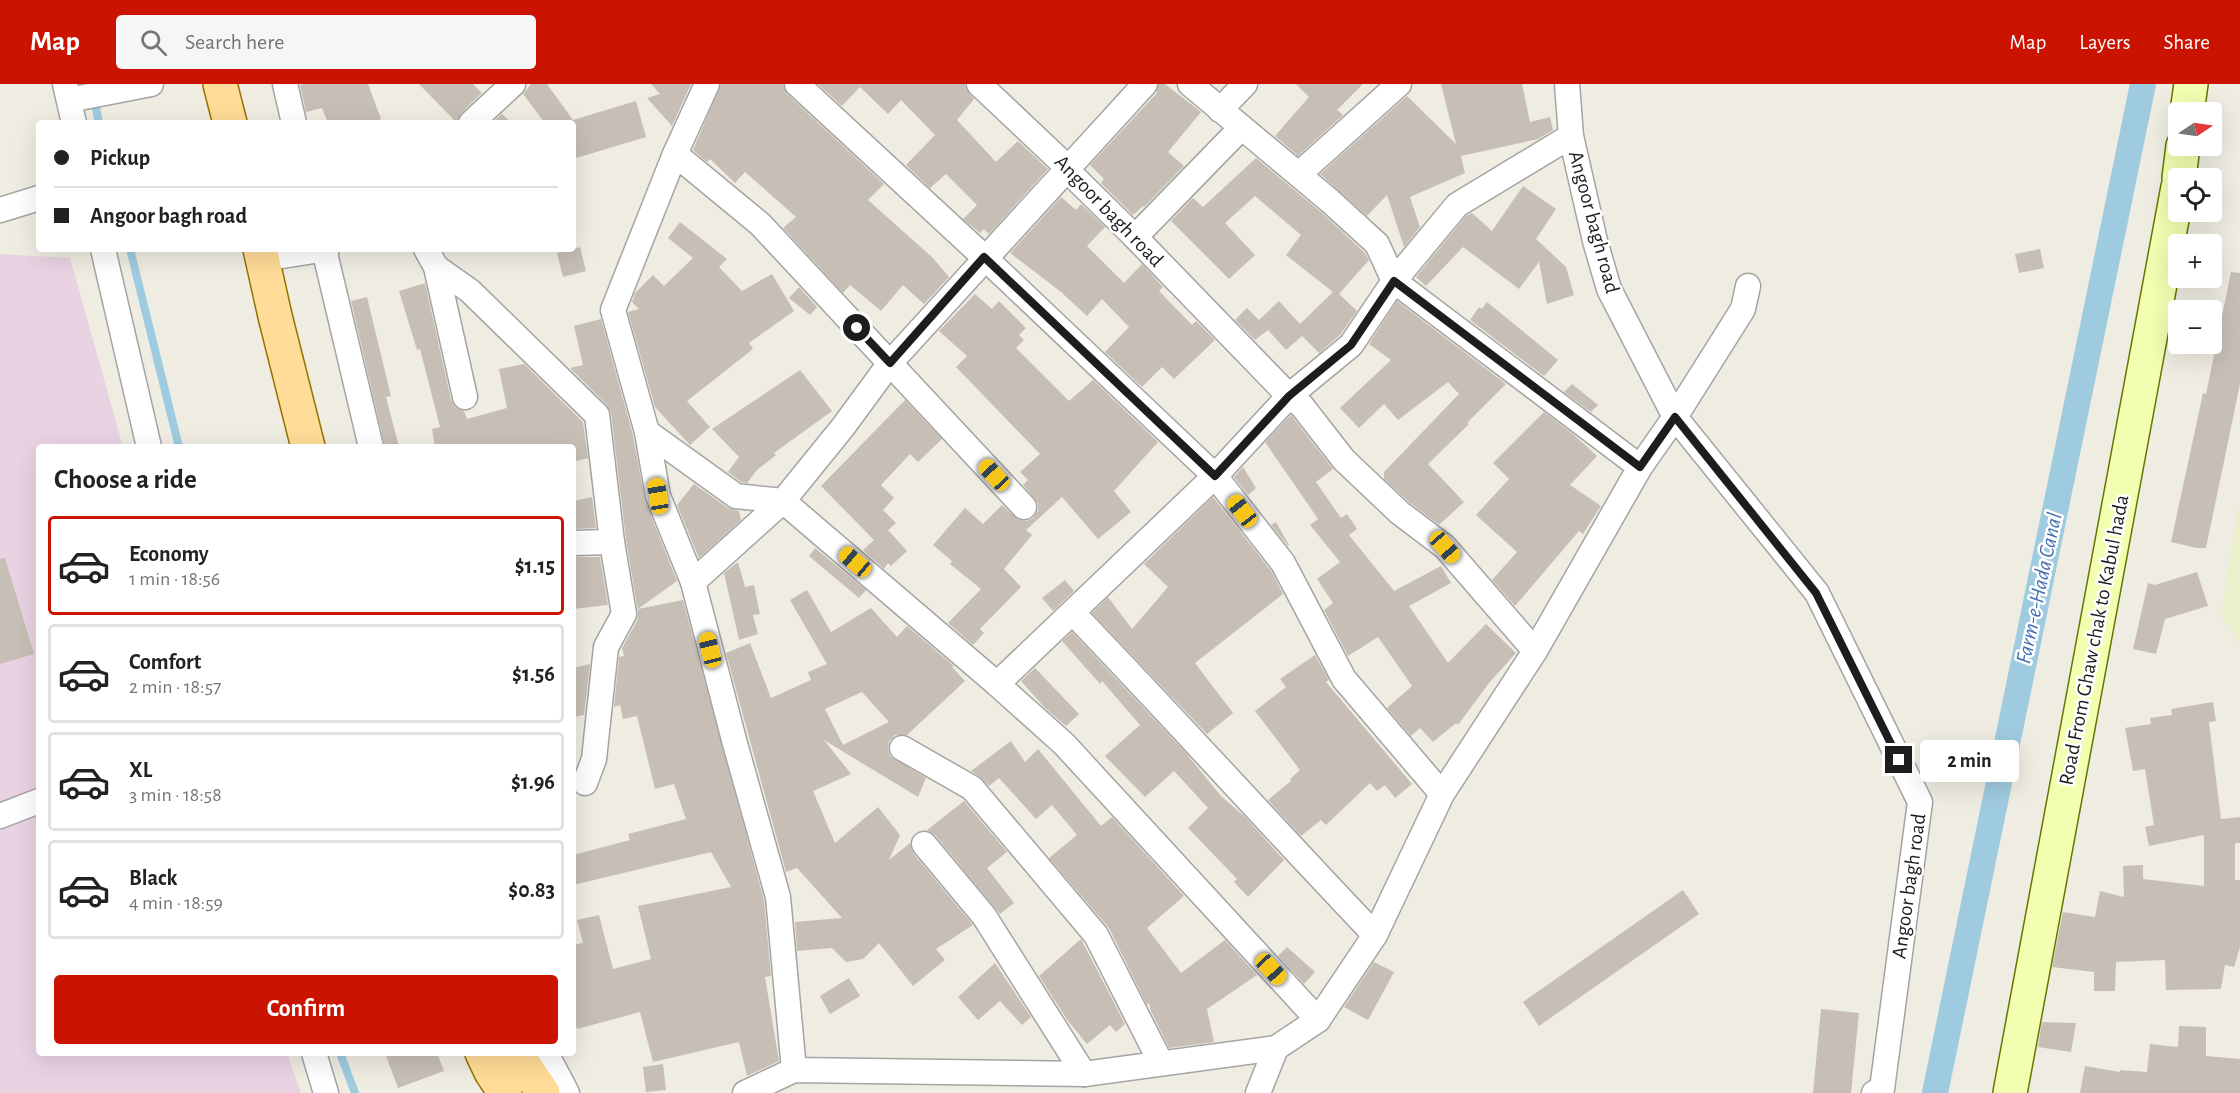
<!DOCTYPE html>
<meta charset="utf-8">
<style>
body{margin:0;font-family:"Alegreya Sans",sans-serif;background:#f6f6f6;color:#222;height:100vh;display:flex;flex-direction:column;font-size:22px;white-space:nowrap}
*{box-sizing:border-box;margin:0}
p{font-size:20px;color:#767676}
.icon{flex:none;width:33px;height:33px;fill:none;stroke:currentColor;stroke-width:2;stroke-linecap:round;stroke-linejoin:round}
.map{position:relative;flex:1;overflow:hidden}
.details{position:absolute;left:36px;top:360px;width:540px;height:612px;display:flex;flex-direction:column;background:#fff;border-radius:6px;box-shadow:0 6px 24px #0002}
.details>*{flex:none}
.hud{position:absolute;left:36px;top:36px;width:540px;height:132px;border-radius:6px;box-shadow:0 6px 24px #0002;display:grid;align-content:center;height:132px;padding:0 18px;background:#fff}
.needle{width:39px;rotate:77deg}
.fabs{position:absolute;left:2168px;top:18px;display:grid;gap:12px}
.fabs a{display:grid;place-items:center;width:54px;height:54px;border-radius:6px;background:#fff;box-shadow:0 6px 24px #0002;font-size:30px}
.end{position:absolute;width:27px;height:27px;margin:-14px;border:8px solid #1d1d1d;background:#fff;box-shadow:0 0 0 3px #fff}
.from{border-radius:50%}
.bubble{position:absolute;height:42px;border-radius:6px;background:#fff;box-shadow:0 6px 24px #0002;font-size:20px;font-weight:700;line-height:42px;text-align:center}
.car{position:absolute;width:18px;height:36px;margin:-18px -9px;border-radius:8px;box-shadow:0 0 4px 2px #0007;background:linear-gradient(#f5c518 24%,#345 0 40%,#f5c518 0 76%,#345 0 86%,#f5c518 0)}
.hud b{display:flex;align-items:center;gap:21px;height:57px;font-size:22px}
.hud b+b{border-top:2px solid #e0e0e0}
.hud i{width:15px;height:15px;background:#222}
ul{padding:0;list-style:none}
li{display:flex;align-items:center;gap:18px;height:99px;margin:0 12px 9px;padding:0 6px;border:3px solid #e0e0e0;border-radius:6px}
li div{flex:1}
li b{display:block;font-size:22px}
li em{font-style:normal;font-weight:700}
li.current{border-color:#ca1300}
li>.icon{width:54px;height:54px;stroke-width:1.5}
h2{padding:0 18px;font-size:27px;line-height:72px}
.action{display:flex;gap:12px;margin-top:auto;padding:12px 18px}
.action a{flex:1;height:69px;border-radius:6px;background:#ca1300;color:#fff;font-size:24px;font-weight:700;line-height:69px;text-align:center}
header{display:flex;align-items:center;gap:36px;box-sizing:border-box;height:84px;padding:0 30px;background:#ca1300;color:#fff}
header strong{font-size:28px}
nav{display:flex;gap:33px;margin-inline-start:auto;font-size:21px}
.search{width:420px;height:54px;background:#f6f6f6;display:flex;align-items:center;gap:15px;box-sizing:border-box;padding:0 21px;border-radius:6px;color:#767676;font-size:22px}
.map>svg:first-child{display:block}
.industrial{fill:#e9d3e3}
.farmland{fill:#eaf0cc}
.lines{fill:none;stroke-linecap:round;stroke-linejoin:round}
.stream{stroke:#9fcbe0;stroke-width:8}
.canal{stroke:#9fcbe0;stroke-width:26}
.building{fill:#c7bfb5;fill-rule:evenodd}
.street-casing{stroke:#a4a4a4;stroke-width:27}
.secondary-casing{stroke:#607800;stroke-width:36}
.primary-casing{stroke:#967300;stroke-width:36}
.street{stroke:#fff;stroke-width:24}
.secondary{stroke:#f3feb1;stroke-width:33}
.primary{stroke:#ffdc97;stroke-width:33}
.route{stroke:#1d1d1d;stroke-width:8}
.labels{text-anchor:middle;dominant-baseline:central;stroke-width:5;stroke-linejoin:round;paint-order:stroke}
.street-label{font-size:21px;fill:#1d1d1d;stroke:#fff}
.water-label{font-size:22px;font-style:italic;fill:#4370b3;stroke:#fff}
</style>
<header>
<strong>Map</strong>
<div class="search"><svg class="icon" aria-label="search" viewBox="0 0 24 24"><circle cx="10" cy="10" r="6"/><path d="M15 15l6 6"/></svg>Search here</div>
<nav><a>Map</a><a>Layers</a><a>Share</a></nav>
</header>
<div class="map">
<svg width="2240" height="1009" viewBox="0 0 2240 1009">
<rect width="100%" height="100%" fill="#efece2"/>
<path class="industrial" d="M 0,170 L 70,174 L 123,363 L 39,363 L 39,969 L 287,969 L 301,1009 L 0,1009 Z"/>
<path class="farmland" d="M 2240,415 L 2240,560 L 2221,531 Z"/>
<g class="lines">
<g class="stream">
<path d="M 96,24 L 99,39"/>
<path d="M 130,165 L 179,363"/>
<path d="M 340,969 L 355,1009"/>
</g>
<path class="canal" d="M 1935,1009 L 2143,0"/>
</g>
<g class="building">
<path d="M 305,0 L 368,0 L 381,35 L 370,39 L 328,39 L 322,24 L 306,28 L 300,1 Z"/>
<path d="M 419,0 L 473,0 L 482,9 L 461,29 L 457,39 Z"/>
<path d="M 531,0 L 547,0 L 573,36 L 636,17 L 646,53 L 573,75 L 573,39 L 545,39 L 523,10 Z"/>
<path d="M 651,0 L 691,0 L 672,42 L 647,14 L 660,10 Z"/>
<path d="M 721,0 L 783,0 L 787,10 L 884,100 L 868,116 L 933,174 L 949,193 L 924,220 L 903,201 L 881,227 L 850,201 L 843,209 L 783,144 L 796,133 L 745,88 L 735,99 L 710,75 L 707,78 L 693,66 Z"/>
<path d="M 818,0 L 965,0 L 966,5 L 974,15 L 957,36 L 996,78 L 1018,57 L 1048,85 L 989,150 L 984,145 L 980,149 L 963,135 L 977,121 L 946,90 L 930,104 L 906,81 L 935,51 L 901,16 L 888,30 L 860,3 L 842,22 Z"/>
<path d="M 1159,0 L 1165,0 L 1201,28 L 1168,68 L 1184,82 L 1144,123 L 1143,122 L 1133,131 L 1101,99 L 1104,95 L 1090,81 L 1156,10 Z"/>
<path d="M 1296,0 L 1363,0 L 1337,26 L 1343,31 L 1298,72 L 1275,52 L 1309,13 Z"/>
<path d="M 1441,0 L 1522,0 L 1530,38 L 1550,33 L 1553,46 L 1538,55 L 1461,72 L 1465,89 L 1410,113 L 1420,143 L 1404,163 L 1387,111 L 1367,132 L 1320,90 L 1407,12 L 1456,60 Z"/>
<path d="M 502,30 L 512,39 L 492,39 Z"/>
<path d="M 1256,74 L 1321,128 L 1365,169 L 1369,176 L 1339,210 L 1357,227 L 1340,251 L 1319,269 L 1302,252 L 1286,266 L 1268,246 L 1255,256 L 1235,236 L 1247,224 L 1259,236 L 1279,217 L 1300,240 L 1333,208 L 1286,171 L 1301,151 L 1255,112 L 1225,139 L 1255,171 L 1229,195 L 1171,137 L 1193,114 L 1203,123 Z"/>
<path d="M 1523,102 L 1556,125 L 1536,155 L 1566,183 L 1574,211 L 1547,220 L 1539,178 L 1519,205 L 1463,163 L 1426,202 L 1416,193 L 1466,132 L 1472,129 L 1492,147 Z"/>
<path d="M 1061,113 L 1076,126 L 1081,120 L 1105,143 L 1087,162 L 1124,199 L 1142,180 L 1163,203 L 1159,207 L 1192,241 L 1196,237 L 1215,256 L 1174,295 L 1162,283 L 1142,303 L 1105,268 L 1129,243 L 1102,215 L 1087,232 L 1061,208 L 1010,169 Z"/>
<path d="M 680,138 L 727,175 L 719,183 L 742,207 L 772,190 L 794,227 L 749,259 L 753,265 L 687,317 L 710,343 L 690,361 L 655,323 L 628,228 L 639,225 L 632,218 L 635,209 L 653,191 L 664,202 L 693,174 L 668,154 Z"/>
<path d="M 580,163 L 586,187 L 563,193 L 557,169 Z"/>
<path d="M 2040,165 L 2044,184 L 2019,189 L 2015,170 Z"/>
<path d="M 2231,188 L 2240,189 L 2240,300 L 2206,464 L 2197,464 L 2171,458 L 2203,309 L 2206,310 Z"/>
<path d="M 425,199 L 451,316 L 455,323 L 464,327 L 467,335 L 507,324 L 499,285 L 524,280 L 583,338 L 588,374 L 573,378 L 573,363 L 435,363 L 432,345 L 440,343 L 420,265 L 417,266 L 399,207 Z"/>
<path d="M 799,203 L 817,223 L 810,231 L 789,214 Z"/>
<path d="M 975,210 L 992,225 L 999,217 L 1026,244 L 1019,251 L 1024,256 L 1016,264 L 1069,317 L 1093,296 L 1158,358 L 1114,407 L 1131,428 L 1098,455 L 1062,413 L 1026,446 L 1032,451 L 1004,485 L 1021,503 L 980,545 L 984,549 L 973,561 L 948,539 L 981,505 L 950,480 L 952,477 L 933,461 L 965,424 L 983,440 L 1002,421 L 1019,436 L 1027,437 L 1033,434 L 1038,427 L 1038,419 L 1023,401 L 1028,396 L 1020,388 L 1040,370 L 956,283 L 967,272 L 939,247 Z"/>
<path d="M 367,213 L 391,312 L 386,313 L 399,363 L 385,363 L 351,217 Z"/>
<path d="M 1397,217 L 1506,300 L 1467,339 L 1469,340 L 1428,380 L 1464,418 L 1439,441 L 1409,418 L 1384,395 L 1384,388 L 1459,310 L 1448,298 L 1398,336 L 1384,320 L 1359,344 L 1340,324 L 1391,276 L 1369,260 Z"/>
<path d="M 1487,218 L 1558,276 L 1544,292 L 1470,236 L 1479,223 L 1482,225 Z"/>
<path d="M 601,235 L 633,351 L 645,417 L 677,497 L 638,525 L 683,516 L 764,816 L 771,892 L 765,893 L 779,977 L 747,992 L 739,958 L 653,978 L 640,928 L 577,945 L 573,930 L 573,861 L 583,859 L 577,836 L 599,831 L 613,885 L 651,875 L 638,822 L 731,803 L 711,768 L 573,801 L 573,771 L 630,756 L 628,750 L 686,735 L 674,700 L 655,705 L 637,632 L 623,635 L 620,621 L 614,623 L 619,573 L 624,572 L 622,564 L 637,537 L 638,528 L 626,456 L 611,329 L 607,321 L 570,284 L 583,281 L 574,242 Z"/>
<path d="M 800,286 L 832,327 L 774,369 L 776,371 L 757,386 L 747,399 L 741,398 L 728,388 L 739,373 L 712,345 Z"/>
<path d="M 1572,300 L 1598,321 L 1591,328 L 1564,308 Z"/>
<path d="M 905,316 L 942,355 L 918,378 L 910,370 L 881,401 L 894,414 L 883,426 L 896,439 L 888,446 L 907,467 L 891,482 L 888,479 L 884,485 L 863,466 L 874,456 L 821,402 Z"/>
<path d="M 1544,328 L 1573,350 L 1597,372 L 1570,401 L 1601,422 L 1583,450 L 1579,447 L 1515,522 L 1492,496 L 1517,468 L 1476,431 L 1509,395 L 1493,379 Z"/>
<path d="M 1291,331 L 1333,385 L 1316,398 L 1341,434 L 1347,430 L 1357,445 L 1349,451 L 1394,507 L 1441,482 L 1451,499 L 1409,522 L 1448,579 L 1486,540 L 1516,569 L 1489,599 L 1458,641 L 1456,639 L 1433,658 L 1420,644 L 1411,652 L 1387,624 L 1412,602 L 1378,553 L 1348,572 L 1324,526 L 1333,519 L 1317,495 L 1340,478 L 1310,441 L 1318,435 L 1265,358 Z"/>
<path d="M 1243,383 L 1256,404 L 1248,411 L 1234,393 Z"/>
<path d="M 694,400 L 728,424 L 739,427 L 741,436 L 699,474 L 677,421 Z"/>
<path d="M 592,413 L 596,444 L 573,445 L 573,417 Z"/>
<path d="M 1213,413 L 1272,488 L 1283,510 L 1195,579 L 1233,629 L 1207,650 L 1092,529 L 1108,513 L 1132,545 L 1168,503 L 1144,480 Z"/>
<path d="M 1276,438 L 1289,461 L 1288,462 L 1271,441 Z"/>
<path d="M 815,464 L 866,506 L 859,514 L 809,472 Z"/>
<path d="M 573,473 L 600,473 L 608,521 L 573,525 Z"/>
<path d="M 5,474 L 34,570 L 0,580 L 0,475 Z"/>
<path d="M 738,478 L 745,503 L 754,501 L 760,530 L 753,531 L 758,550 L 739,556 L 724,489 Z"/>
<path d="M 2197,488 L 2208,522 L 2165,535 L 2156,570 L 2133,565 L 2148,499 L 2155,501 Z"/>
<path d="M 1065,496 L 1074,507 L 1053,527 L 1042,514 Z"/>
<path d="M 807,506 L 831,548 L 871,524 L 897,553 L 907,542 L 954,582 L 952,583 L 965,597 L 907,651 L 895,651 L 889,657 L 888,665 L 890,672 L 926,694 L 918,713 L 824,656 L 851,690 L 813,707 L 835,759 L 878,723 L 900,751 L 889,776 L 910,759 L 913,769 L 973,841 L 936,865 L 945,876 L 913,902 L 879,859 L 863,875 L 846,878 L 832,864 L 797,867 L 795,838 L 842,834 L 797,784 L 786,788 L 726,569 L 750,559 L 771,614 L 811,596 L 808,588 L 827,580 L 790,516 ZM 862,608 L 889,638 L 843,661 L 825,625 Z"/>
<path d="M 1072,548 L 1185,668 L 1221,712 L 1246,734 L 1284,776 L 1248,813 L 1234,798 L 1237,795 L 1188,744 L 1208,724 L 1174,687 L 1145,713 L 1105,672 L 1140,641 L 1102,597 L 1100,600 L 1062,557 Z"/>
<path d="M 1315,571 L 1329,596 L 1326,598 L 1412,700 L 1395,714 L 1385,701 L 1377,707 L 1370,699 L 1326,741 L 1321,736 L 1301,752 L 1268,716 L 1291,697 L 1290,695 L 1300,686 L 1255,627 L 1286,603 L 1280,595 Z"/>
<path d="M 590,580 L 584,631 L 573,633 L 573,584 Z"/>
<path d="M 1035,584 L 1079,630 L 1066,642 L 1045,624 L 1021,597 Z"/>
<path d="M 2213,618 L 2216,637 L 2209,638 L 2221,735 L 2240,733 L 2240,759 L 2235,759 L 2235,796 L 2240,796 L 2240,863 L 2234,883 L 2225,881 L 2221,905 L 2166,906 L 2165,876 L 2116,878 L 2115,907 L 2094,907 L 2094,888 L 2052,883 L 2063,828 L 2095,833 L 2100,807 L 2124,813 L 2123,782 L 2143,781 L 2143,795 L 2204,802 L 2204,751 L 2149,762 L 2145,743 L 2154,741 L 2145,685 L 2133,687 L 2125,644 L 2151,640 L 2150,634 L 2172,631 L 2171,625 Z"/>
<path d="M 1011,657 L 1025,678 L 1038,665 L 1101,742 L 1112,733 L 1184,812 L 1147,844 L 1181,889 L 1225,856 L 1257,891 L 1207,925 L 1214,958 L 1169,964 L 1151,927 L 1149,919 L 1147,921 L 1109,844 L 1049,774 L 1077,751 L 1052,721 L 1036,735 L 999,694 L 989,702 L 979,692 L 971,687 Z"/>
<path d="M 964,717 L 1007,768 L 987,784 L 1014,819 L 1000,830 L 935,751 L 927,746 Z"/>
<path d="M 1683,806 L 1699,830 L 1539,942 L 1523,918 Z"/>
<path d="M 1081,855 L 1125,940 L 1116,948 L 1110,941 L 1087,960 L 1068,937 L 1039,892 Z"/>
<path d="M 1287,863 L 1315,888 L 1304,900 L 1278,872 Z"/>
<path d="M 1374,878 L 1394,888 L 1368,936 L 1344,923 Z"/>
<path d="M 995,879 L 1031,933 L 1022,941 L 1000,917 L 978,936 L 958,913 Z"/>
<path d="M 849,894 L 860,912 L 830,930 L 820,912 Z"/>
<path d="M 1821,925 L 1859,929 L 1851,1009 L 1813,1009 Z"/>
<path d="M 2042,938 L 2076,939 L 2071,968 L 2038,963 Z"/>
<path d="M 2179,942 L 2206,943 L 2206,972 L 2240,975 L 2240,1009 L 2080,1009 L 2085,982 L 2120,988 L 2120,986 L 2147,988 L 2150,960 L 2178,963 Z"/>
<path d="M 385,969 L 437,969 L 444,987 L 398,1004 Z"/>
<path d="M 663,980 L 666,1006 L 646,1008 L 643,983 Z"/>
</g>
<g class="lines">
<g class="street-casing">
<g id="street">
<path d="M 65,0 L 74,39"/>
<path d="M 285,0 L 294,39"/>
<path d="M 707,0 L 675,70 L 613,226 L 647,348 L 658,412 L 693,498 L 734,656 L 778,813 L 794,986"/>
<path d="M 797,0 L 984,173 L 1215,392 L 1283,479 L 1344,595 L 1442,710"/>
<path d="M 979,0 L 1068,84 L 1072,91 L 1135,153 L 1289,312 L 1302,322 L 1344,376 L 1400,429 L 1445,463 L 1535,567"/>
<path d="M 1190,0 L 1330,117 L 1377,160 L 1394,197 L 1640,383"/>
<path d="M 1567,0 L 1571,52 L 1595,157 L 1609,205 L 1675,333 L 1817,509 L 1920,718 L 1882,1005 L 1874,1009"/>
<path d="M 69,16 L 151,0"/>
<path d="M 1220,26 L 1245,0"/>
<path d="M 471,39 L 513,0"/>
<path d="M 675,70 L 760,140 L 1024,423"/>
<path d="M 1299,90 L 1399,0"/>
<path d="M 0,126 L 39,114"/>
<path d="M 1135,153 L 1241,44"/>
<path d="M 103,165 L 149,363"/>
<path d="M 324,165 L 371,363"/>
<path d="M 426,165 L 436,183 L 465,313"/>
<path d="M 263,175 L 327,165"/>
<path d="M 436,183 L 470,207 L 597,331 L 612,458 L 624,530 L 606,563 L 594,675 L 585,699"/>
<path d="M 647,348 L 736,412 L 783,417 L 997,600 L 1064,660 L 1318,936"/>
<path d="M 573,459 L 612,458"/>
<path d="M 693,498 L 783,417 L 843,343 L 890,279 L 1145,0"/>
<path d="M 1073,529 C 1175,635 1273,744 1375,851"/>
<path d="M 997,600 L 1215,392 L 1289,312 L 1351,261 L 1394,197 L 1457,121 L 1571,52"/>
<path d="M 902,664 L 972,704 L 1096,851 L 1161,979"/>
<path d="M 0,732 L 39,717"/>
<path d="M 924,760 L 984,832 L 1084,990"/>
<path d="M 314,969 L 326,1009"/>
<path d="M 546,969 L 567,1009"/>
<path d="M 745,1009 L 794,986 L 1084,990 L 1276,964"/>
<path d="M 1258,1009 L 1276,964 L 1318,936 L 1375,851 L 1442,710 L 1535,567 L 1640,383 L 1675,333 L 1743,225 L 1748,202"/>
</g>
</g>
<g class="secondary-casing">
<g id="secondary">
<path d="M 2187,28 L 2191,0"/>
<path d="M 2179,94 L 2183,62"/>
<path d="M 2010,1009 L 2178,103"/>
</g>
</g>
<g class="primary-casing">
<g id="primary">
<path d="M 220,0 L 230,39"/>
<path d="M 260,165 L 275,232 L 308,363"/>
<path d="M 482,969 L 491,988 L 505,1009"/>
<path d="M 516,969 L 543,1009"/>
</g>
</g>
<use href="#street" class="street"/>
<use href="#secondary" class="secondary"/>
<use href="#primary" class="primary"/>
</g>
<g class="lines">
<path class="route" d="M 857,244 L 890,279 L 984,173 L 1215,392 L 1289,312 L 1351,261 L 1394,197 L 1640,383 L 1675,333 L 1816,509 L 1899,676"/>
</g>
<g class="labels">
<g class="street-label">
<text transform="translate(1109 127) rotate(46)">Angoor bagh road</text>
<text transform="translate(1594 138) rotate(75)">Angoor bagh road</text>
<text transform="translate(2094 556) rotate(-79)">Road From Ghaw chak to Kabul hada</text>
<text transform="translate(1909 802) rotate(-82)">Angoor bagh road</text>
</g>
<g class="water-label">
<text transform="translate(2039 504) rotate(-78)">Farm-e-Hada Canal</text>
</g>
</g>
</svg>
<div class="fabs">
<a><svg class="needle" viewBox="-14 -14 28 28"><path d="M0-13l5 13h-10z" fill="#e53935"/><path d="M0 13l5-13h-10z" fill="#767676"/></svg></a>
<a><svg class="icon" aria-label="locate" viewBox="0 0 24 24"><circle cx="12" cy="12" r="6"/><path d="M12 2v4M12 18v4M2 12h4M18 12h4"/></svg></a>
<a>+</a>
<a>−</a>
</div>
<i class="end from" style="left:857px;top:244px"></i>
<i class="end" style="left:1899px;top:676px"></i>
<div class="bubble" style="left:1920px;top:656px;width:99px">2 min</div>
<i class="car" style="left:994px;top:391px;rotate:317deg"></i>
<i class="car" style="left:658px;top:412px;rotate:351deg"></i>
<i class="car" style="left:1242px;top:427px;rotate:322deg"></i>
<i class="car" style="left:1445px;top:463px;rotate:139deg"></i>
<i class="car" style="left:855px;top:478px;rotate:310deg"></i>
<i class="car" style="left:710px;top:566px;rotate:346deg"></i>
<i class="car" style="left:1271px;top:885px;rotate:137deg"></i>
<div class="hud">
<b><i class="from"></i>Pickup</b>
<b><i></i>Angoor bagh road</b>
</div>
<section class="details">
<h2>Choose a ride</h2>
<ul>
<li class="current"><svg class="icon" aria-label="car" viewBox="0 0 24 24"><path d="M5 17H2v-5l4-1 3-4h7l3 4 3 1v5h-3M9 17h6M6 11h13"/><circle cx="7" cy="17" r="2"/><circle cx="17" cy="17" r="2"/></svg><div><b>Economy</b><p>1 min · 18:56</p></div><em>$1.15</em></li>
<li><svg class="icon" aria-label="car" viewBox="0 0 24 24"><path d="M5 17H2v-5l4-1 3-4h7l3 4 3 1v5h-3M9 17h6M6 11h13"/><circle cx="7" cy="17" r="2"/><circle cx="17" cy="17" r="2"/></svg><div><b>Comfort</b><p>2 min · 18:57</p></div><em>$1.56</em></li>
<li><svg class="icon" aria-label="car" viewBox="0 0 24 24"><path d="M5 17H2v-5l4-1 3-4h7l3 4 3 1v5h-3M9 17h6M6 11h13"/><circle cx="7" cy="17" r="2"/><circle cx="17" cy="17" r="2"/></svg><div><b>XL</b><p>3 min · 18:58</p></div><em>$1.96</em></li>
<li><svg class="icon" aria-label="car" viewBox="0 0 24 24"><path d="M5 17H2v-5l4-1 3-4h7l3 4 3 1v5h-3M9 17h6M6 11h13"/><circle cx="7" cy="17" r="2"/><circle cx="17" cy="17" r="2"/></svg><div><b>Black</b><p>4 min · 18:59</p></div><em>$0.83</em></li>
</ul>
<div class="action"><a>Confirm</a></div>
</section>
</div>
